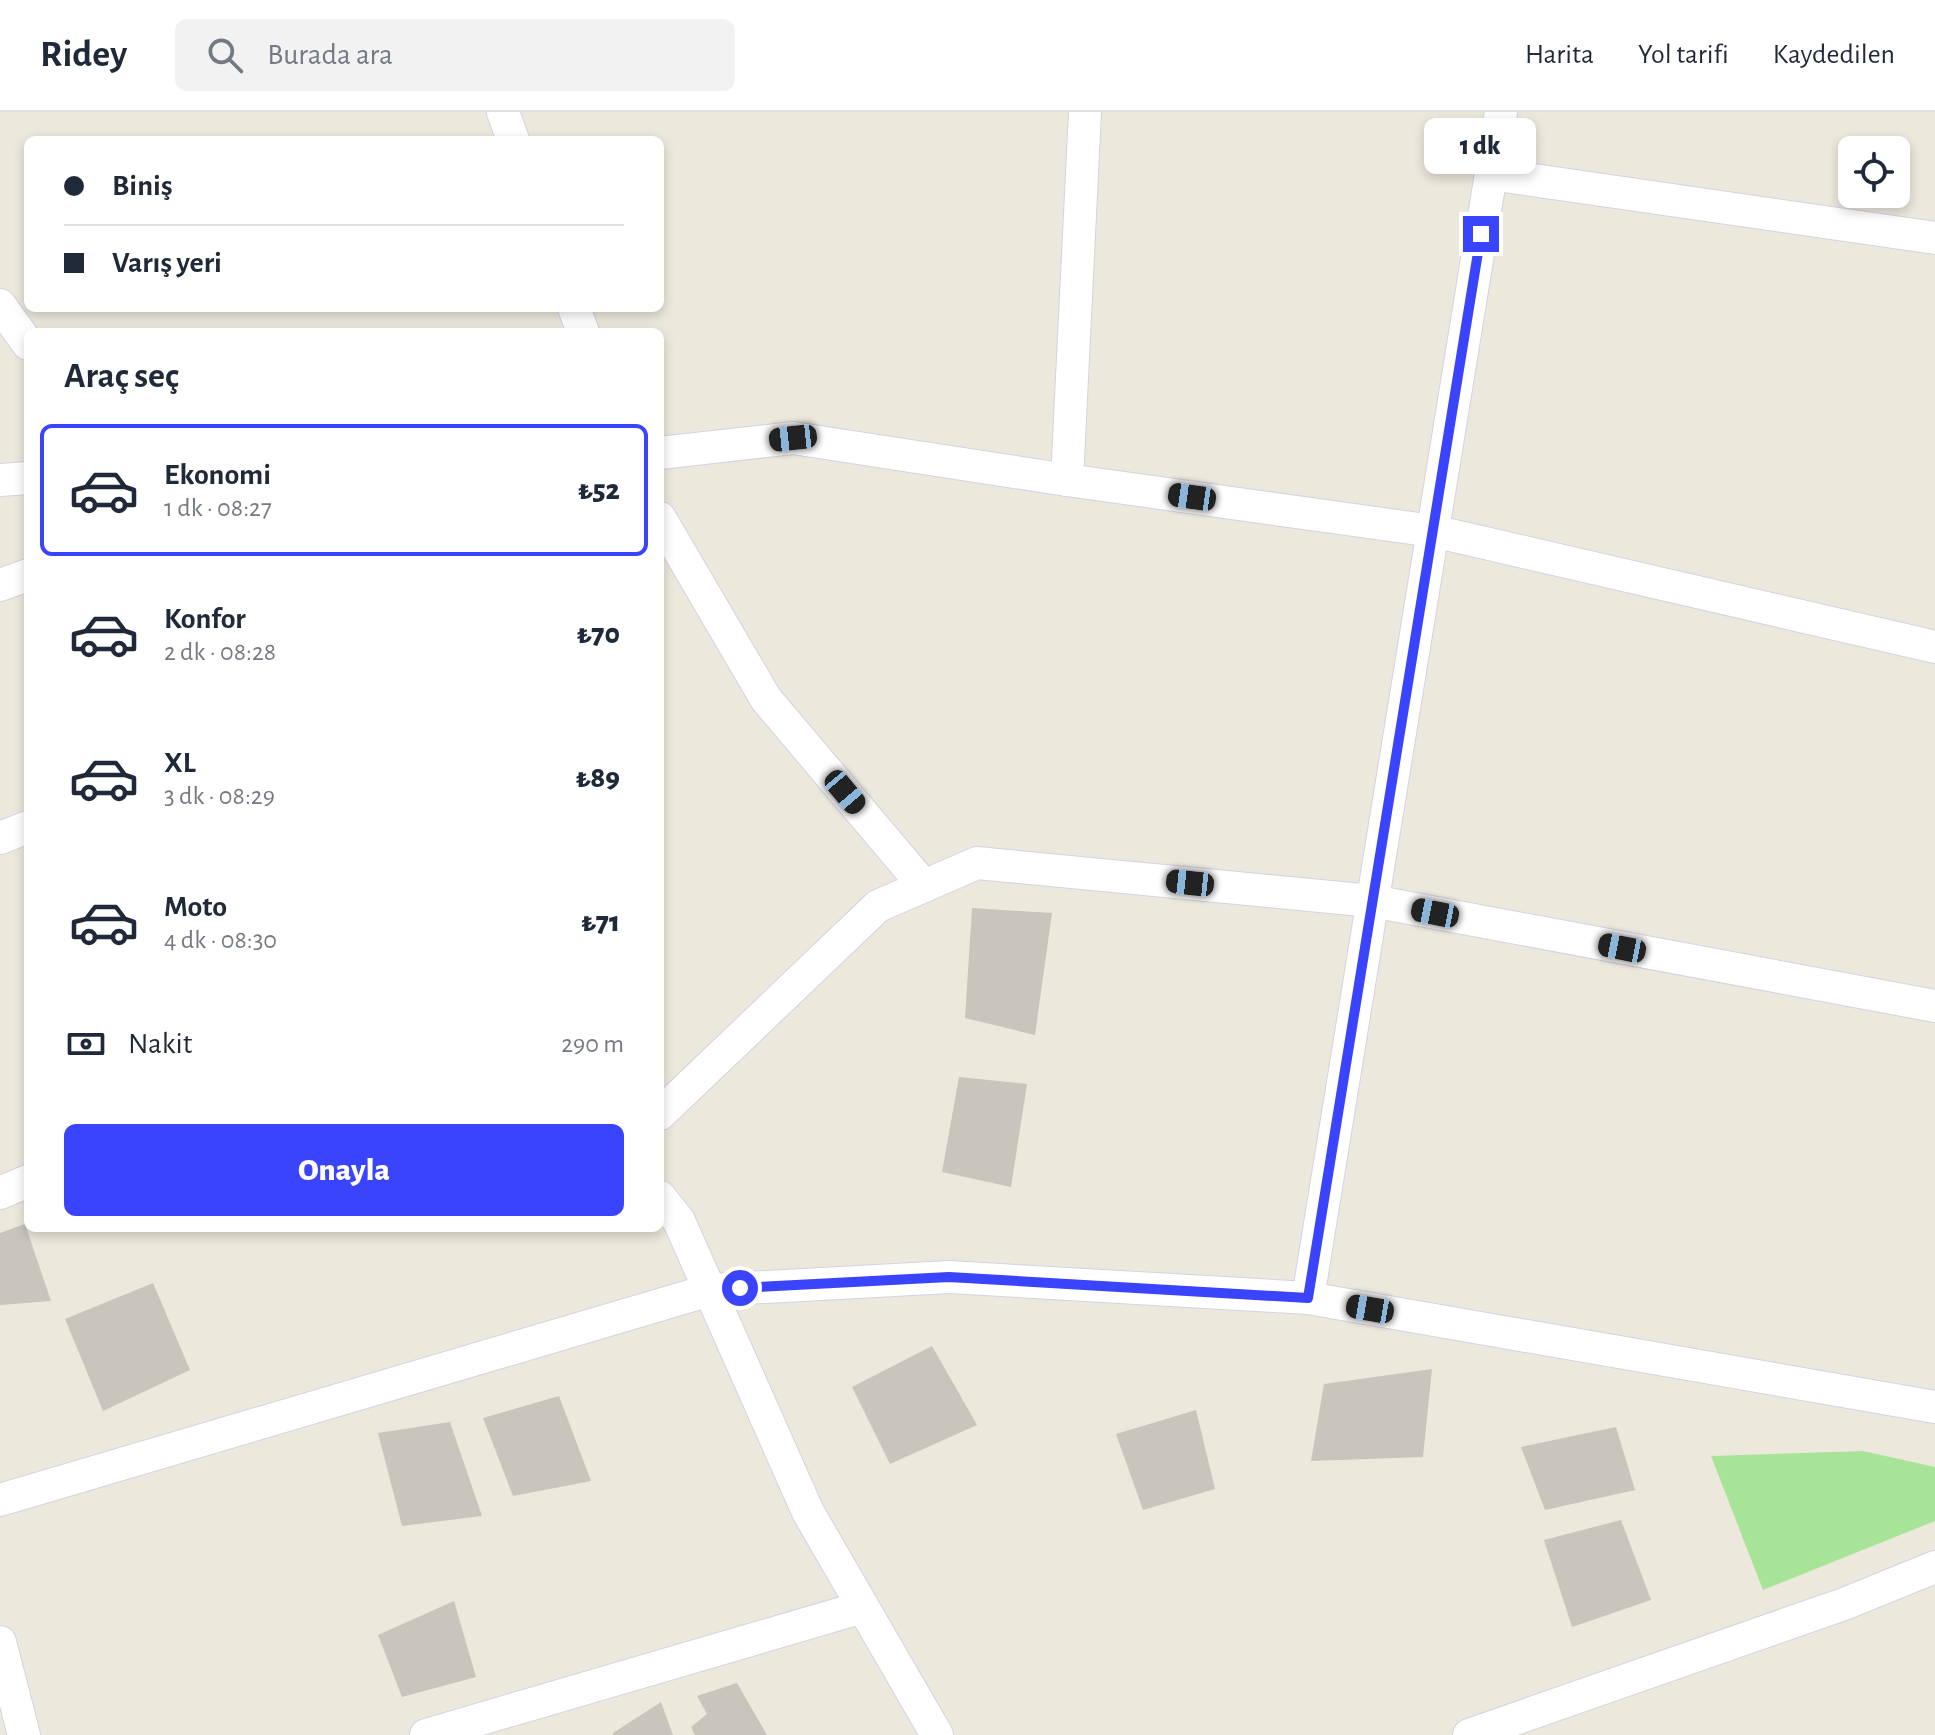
<!DOCTYPE html>
<html lang="tr">
<meta charset="utf-8">
<style>
body{margin:0;font-family:"Alegreya Sans",sans-serif;background:#f2f2f3;color:#1f2937;height:100vh;display:flex;flex-direction:column;font-size:30px;white-space:nowrap}
*{box-sizing:border-box;margin:0}
p{font-size:26px;color:#747a83}
.icon{flex:none;width:44px;height:44px;fill:none;stroke:currentColor;stroke-width:2;stroke-linecap:round;stroke-linejoin:round}
.map{position:relative;flex:1;overflow:hidden}
.sheet{position:absolute;left:24px;top:216px;width:640px;height:904px;display:flex;flex-direction:column;background:#fff;border-radius:12px;box-shadow:0 4px 12px #0003}
.sheet>*{flex:none}
.banner{position:absolute;left:24px;top:24px;width:640px;height:176px;border-radius:12px;box-shadow:0 4px 12px #0003;display:grid;align-content:center;height:176px;padding:0 40px;background:#fff}
.fabs{position:absolute;left:1838px;top:24px;display:grid;gap:16px}
.fabs a{display:grid;place-items:center;width:72px;height:72px;border-radius:12px;background:#fff;box-shadow:0 4px 12px #0003;font-size:40px}
.end{position:absolute;width:36px;height:36px;margin:-18px;border:10px solid #3a44fc;background:#fff;box-shadow:0 0 0 4px #fff}
.from{border-radius:50%}
.bubble{position:absolute;height:56px;border-radius:12px;background:#fff;box-shadow:0 4px 12px #0003;font-size:26px;font-weight:800;line-height:56px;text-align:center}
.car{position:absolute;width:24px;height:48px;margin:-24px -12px;border-radius:10px;box-shadow:0 0 6px 2px #0007;background:linear-gradient(#222 24%,#8ab4d8 0 40%,#222 0 76%,#8ab4d8 0 86%,#222 0)}
.banner b{display:flex;align-items:center;gap:28px;height:76px;font-size:30px}
.banner b+b{border-top:2px solid #e0e1e3}
.banner i{width:20px;height:20px;background:#1f2937}
ul{padding:0;list-style:none}
li{display:flex;align-items:center;gap:24px;height:132px;margin:0 16px 12px;padding:0 24px;border:4px solid transparent;border-radius:12px}
li div{flex:1}
li b{display:block;font-size:30px}
li em{font-style:normal;font-weight:800}
li.active{border-color:#3a44fc}
li>.icon{width:72px;height:72px;stroke-width:1.5}
h2{padding:0 40px;font-size:36px;line-height:96px}
.pay{display:flex;align-items:center;gap:20px;height:88px;padding:0 40px;font-size:30px}
.pay p{margin-inline-start:auto}
.cta{display:flex;gap:16px;margin-top:auto;padding:16px 40px}
.cta a{flex:1;height:92px;border-radius:12px;background:#3a44fc;color:#fff;font-size:32px;font-weight:800;line-height:92px;text-align:center}
header{display:flex;align-items:center;gap:48px;box-sizing:border-box;height:112px;padding:0 40px;background:#fff;border-bottom:2px solid #e0e1e3}
header strong{font-size:38px}
nav{display:flex;gap:44px;margin-inline-start:auto;font-size:28px}
.search{width:560px;height:72px;background:#f2f2f3;display:flex;align-items:center;gap:20px;box-sizing:border-box;padding:0 28px;border-radius:12px;color:#747a83;font-size:30px}
.map>svg:first-child{display:block}
.green{fill:#a8e498}
.building{fill:#c8c5bc}
.lines{fill:none;stroke-linecap:round;stroke-linejoin:round}
.minor-casing{stroke:#d2d3e3;stroke-width:34}
.minor{stroke:#fff;stroke-width:32}
.route{stroke:#3a44fc;stroke-width:10}
</style>
<header>
<strong>Ridey</strong>
<div class="search"><svg class="icon" aria-label="search" viewBox="0 0 24 24"><circle cx="10" cy="10" r="6"/><path d="M15 15l6 6"/></svg>Burada ara</div>
<nav><a>Harita</a><a>Yol tarifi</a><a>Kaydedilen</a></nav>
</header>
<div class="map">
<svg width="1935" height="1623" viewBox="0 0 1935 1623">
<rect width="100%" height="100%" fill="#ede8dc"/>
<path class="green" d="M 1863,1339 L 1935,1355 L 1935,1409 L 1763,1478 L 1711,1344 Z"/>
<g class="building">
<path d="M 972,796 L 1052,801 L 1035,923 L 965,906 Z"/>
<path d="M 959,965 L 1027,972 L 1011,1075 L 942,1060 Z"/>
<path d="M 25,1112 L 51,1189 L 0,1193 L 0,1121 Z"/>
<path d="M 153,1171 L 190,1258 L 103,1299 L 65,1207 Z"/>
<path d="M 932,1234 L 977,1313 L 890,1352 L 852,1275 Z"/>
<path d="M 1432,1257 L 1423,1345 L 1311,1349 L 1324,1272 Z"/>
<path d="M 559,1284 L 591,1369 L 513,1384 L 483,1306 Z"/>
<path d="M 1196,1298 L 1215,1377 L 1143,1398 L 1116,1322 Z"/>
<path d="M 450,1310 L 482,1404 L 402,1414 L 378,1321 Z"/>
<path d="M 1616,1315 L 1635,1378 L 1545,1398 L 1521,1335 Z"/>
<path d="M 1621,1408 L 1651,1488 L 1572,1515 L 1544,1428 Z"/>
<path d="M 454,1489 L 476,1565 L 402,1585 L 378,1523 Z"/>
<path d="M 737,1571 L 767,1623 L 695,1623 L 691,1615 L 707,1602 L 697,1584 Z"/>
<path d="M 661,1590 L 673,1623 L 613,1623 L 613,1621 Z"/>
</g>
<g class="lines">
<g class="minor-casing">
<g id="minor">
<path d="M 503,0 L 513,28"/>
<path d="M 1085,0 L 1067,368 L 1433,419 L 1935,535"/>
<path d="M 1491,62 L 1935,126"/>
<path d="M 0,193 L 28,232"/>
<path d="M 574,196 L 583,220"/>
<path d="M 660,341 L 793,326 L 1067,368"/>
<path d="M 0,368 L 28,366"/>
<path d="M 660,406 L 766,587 L 924,774"/>
<path d="M 0,473 L 28,463"/>
<path d="M 0,726 L 28,715"/>
<path d="M 660,1002 L 878,794 L 977,751 L 1372,789 L 1935,894"/>
<path d="M 0,1081 L 28,1069"/>
<path d="M 660,1085 L 679,1109 L 808,1400 L 937,1623"/>
<path d="M 1308,1186 L 1501,0"/>
<path d="M 0,1388 L 710,1178 L 949,1165 L 1308,1186 L 1935,1295"/>
<path d="M 0,1530 L 24,1623"/>
<path d="M 426,1623 L 863,1495"/>
<path d="M 1469,1623 L 1844,1492 L 1935,1455"/>
</g>
</g>
<use href="#minor" class="minor"/>
</g>
<g class="lines">
<path class="route" d="M 740,1176 L 949,1165 L 1308,1186 L 1481,122"/>
</g>
</svg>
<div class="fabs">
<a><svg class="icon" aria-label="locate" viewBox="0 0 24 24"><circle cx="12" cy="12" r="6"/><path d="M12 2v4M12 18v4M2 12h4M18 12h4"/></svg></a>
</div>
<i class="end from" style="left:740px;top:1176px"></i>
<i class="end" style="left:1481px;top:122px"></i>
<div class="bubble" style="left:1424px;top:6px;width:112px">1 dk</div>
<i class="car" style="left:793px;top:326px;rotate:264deg"></i>
<i class="car" style="left:1192px;top:385px;rotate:278deg"></i>
<i class="car" style="left:845px;top:680px;rotate:140deg"></i>
<i class="car" style="left:1190px;top:771px;rotate:276deg"></i>
<i class="car" style="left:1435px;top:801px;rotate:281deg"></i>
<i class="car" style="left:1622px;top:836px;rotate:281deg"></i>
<i class="car" style="left:1370px;top:1197px;rotate:280deg"></i>
<div class="banner">
<b><i class="from"></i>Biniş</b>
<b><i></i>Varış yeri</b>
</div>
<section class="sheet">
<h2>Araç seç</h2>
<ul>
<li class="active"><svg class="icon" aria-label="car" viewBox="0 0 24 24"><path d="M5 17H2v-5l4-1 3-4h7l3 4 3 1v5h-3M9 17h6M6 11h13"/><circle cx="7" cy="17" r="2"/><circle cx="17" cy="17" r="2"/></svg><div><b>Ekonomi</b><p>1 dk · 08:27</p></div><em>₺52</em></li>
<li><svg class="icon" aria-label="car" viewBox="0 0 24 24"><path d="M5 17H2v-5l4-1 3-4h7l3 4 3 1v5h-3M9 17h6M6 11h13"/><circle cx="7" cy="17" r="2"/><circle cx="17" cy="17" r="2"/></svg><div><b>Konfor</b><p>2 dk · 08:28</p></div><em>₺70</em></li>
<li><svg class="icon" aria-label="car" viewBox="0 0 24 24"><path d="M5 17H2v-5l4-1 3-4h7l3 4 3 1v5h-3M9 17h6M6 11h13"/><circle cx="7" cy="17" r="2"/><circle cx="17" cy="17" r="2"/></svg><div><b>XL</b><p>3 dk · 08:29</p></div><em>₺89</em></li>
<li><svg class="icon" aria-label="car" viewBox="0 0 24 24"><path d="M5 17H2v-5l4-1 3-4h7l3 4 3 1v5h-3M9 17h6M6 11h13"/><circle cx="7" cy="17" r="2"/><circle cx="17" cy="17" r="2"/></svg><div><b>Moto</b><p>4 dk · 08:30</p></div><em>₺71</em></li>
</ul>
<div class="pay"><svg class="icon" aria-label="cash" viewBox="0 0 24 24"><path d="M3 7h18v10H3z"/><circle cx="12" cy="12" r="2"/></svg>Nakit<p>290 m</p></div>
<div class="cta"><a>Onayla</a></div>
</section>
</div>
